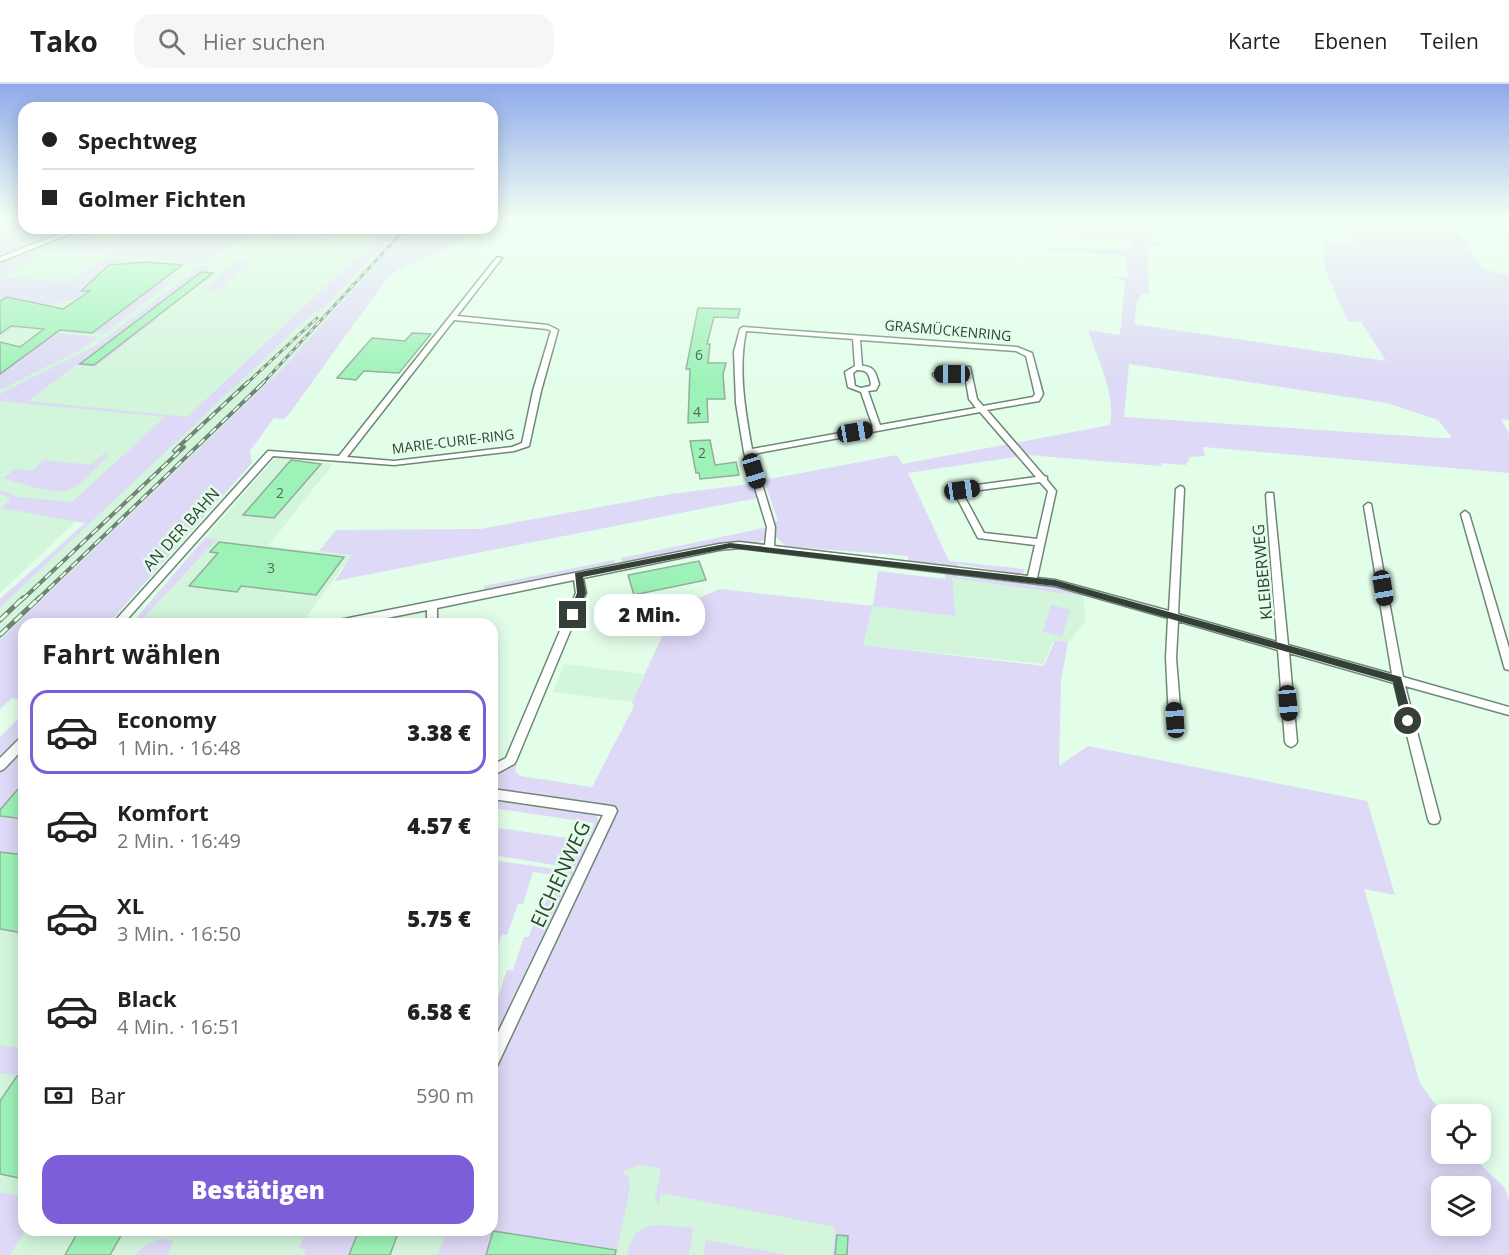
<!DOCTYPE html>
<html lang="de">
<meta charset="utf-8">
<style>
body{margin:0;font-family:"Open Sans",sans-serif;background:#f6f6f6;color:#222;height:100vh;display:flex;flex-direction:column;font-size:22px;white-space:nowrap}
*{box-sizing:border-box;margin:0}
p{font-size:20px;color:#767676}
.icon{flex:none;width:33px;height:33px;fill:none;stroke:currentColor;stroke-width:2;stroke-linecap:round;stroke-linejoin:round}
.map{position:relative;flex:1;overflow:hidden}
.side{position:absolute;left:18px;top:534px;width:480px;height:618px;display:flex;flex-direction:column;background:#fff;border-radius:18px;box-shadow:0 3px 15px #0003}
.side>*{flex:none}
.guide{position:absolute;left:18px;top:18px;width:480px;height:132px;border-radius:18px;box-shadow:0 3px 15px #0003;display:grid;align-content:center;height:132px;padding:0 24px;background:#fff}
.tools{position:absolute;left:1431px;top:1020px;display:grid;gap:12px}
.tools a{display:grid;place-items:center;width:60px;height:60px;border-radius:12px;background:#fff;box-shadow:0 3px 15px #0003;font-size:30px}
.end{position:absolute;width:27px;height:27px;margin:-14px;border:8px solid #343f37;background:#fff;box-shadow:0 0 0 3px #fff}
.from{border-radius:50%}
.bubble{position:absolute;height:42px;border-radius:18px;background:#fff;box-shadow:0 3px 15px #0003;font-size:20px;font-weight:800;line-height:42px;text-align:center}
.car{position:absolute;width:18px;height:36px;margin:-18px -9px;border-radius:8px;box-shadow:0 0 4px 2px #0007;background:linear-gradient(#222 24%,#8ab4d8 0 40%,#222 0 76%,#8ab4d8 0 86%,#222 0)}
.guide b{display:flex;align-items:center;gap:21px;height:57px;font-size:22px}
.guide b+b{border-top:2px solid #e0e0e0}
.guide i{width:15px;height:15px;background:#222}
ul{padding:0;list-style:none}
li{display:flex;align-items:center;gap:18px;height:84px;margin:0 12px 9px;padding:0 12px;border:3px solid transparent;border-radius:18px}
li div{flex:1}
li b{display:block;font-size:22px}
li em{font-style:normal;font-weight:800}
li.current{border-color:#7b5ed8}
li>.icon{width:54px;height:54px;stroke-width:1.5}
h2{padding:0 24px;font-size:27px;line-height:72px}
.pay{display:flex;align-items:center;gap:15px;height:66px;padding:0 24px;font-size:22px}
.pay p{margin-inline-start:auto}
.button{display:flex;gap:12px;margin-top:auto;padding:12px 24px}
.button a{flex:1;height:69px;border-radius:18px;background:#7b5ed8;color:#fff;font-size:24px;font-weight:800;line-height:69px;text-align:center}
header{display:flex;align-items:center;gap:36px;box-sizing:border-box;height:84px;padding:0 30px;background:#fff;border-bottom:2px solid #e0e0e0}
header strong{font-size:28px}
nav{display:flex;gap:33px;margin-inline-start:auto;font-size:21px}
.search{width:420px;height:54px;background:#f6f6f6;display:flex;align-items:center;gap:15px;box-sizing:border-box;padding:0 21px;border-radius:18px;color:#767676;font-size:22px}
.map>svg:first-child{display:block}
.built{fill:#d2f5db}
.green{fill:#ddd9f6;fill-rule:evenodd}
.building{fill:#9df2b8;stroke:#92ad99;stroke-width:1.5}
.lines{fill:none;stroke-linecap:round;stroke-linejoin:round}
.minor-casing{stroke:#6e8875;stroke-width:3}
.tertiary-casing{stroke:#6e8875;stroke-width:2}
.minor{fill:#fff;fill-rule:evenodd}
.tertiary{fill:#fff;fill-rule:evenodd}
.rail-far2-casing{stroke:#738477;stroke-width:3}
.rail-far1-casing{stroke:#738477;stroke-width:4}
.rail-casing{stroke:#738477;stroke-width:5}
.rail-far2{stroke:#e2fee9;stroke-width:1.5;stroke-dasharray:5;stroke-linecap:butt}
.rail-far1{stroke:#e2fee9;stroke-width:2;stroke-dasharray:8;stroke-linecap:butt}
.rail{stroke:#e2fee9;stroke-width:3;stroke-dasharray:10;stroke-linecap:butt}
.route{fill:#343f37}
.labels{text-anchor:middle;dominant-baseline:central;stroke-width:5;stroke-linejoin:round;paint-order:stroke}
.far-street-label{font-size:14px;fill:#343f37;stroke:#e2fee9}
.number-label{font-size:14px;fill:#4e6c57}
.street-label{font-size:16px;fill:#343f37;stroke:#e2fee9}
.near-street-label{font-size:20px;fill:#343f37;stroke:#e2fee9}
</style>
<header>
<strong>Tako</strong>
<div class="search"><svg class="icon" aria-label="search" viewBox="0 0 24 24"><circle cx="10" cy="10" r="6"/><path d="M15 15l6 6"/></svg>Hier suchen</div>
<nav><a>Karte</a><a>Ebenen</a><a>Teilen</a></nav>
</header>
<div class="map">
<svg width="1509" height="1171" viewBox="0 0 1509 1171">
<rect width="100%" height="100%" fill="#e2fee9"/>
<g class="built">
<path d="M 81,144 L 216,144 L 369,161 L 0,509 L 0,176 Z"/>
<path d="M 399,144 L 409,144 L 284,283 L 0,556 L 0,524 L 314,228 L 325,223 Z"/>
<path d="M 276,373 L 333,380 L 268,462 L 352,471 L 302,538 L 138,540 L 216,455 L 205,454 Z"/>
<path d="M 951,494 L 1075,509 L 1083,512 L 1086,537 L 1068,558 L 1053,558 L 1043,580 L 863,561 L 873,522 Z"/>
<path d="M 564,580 L 644,590 L 632,618 L 553,608 Z"/>
<path d="M 24,680 L 24,1146 L 492,1146 L 639,1081 L 827,1116 L 859,1171 L 0,1171 L 0,705 Z"/>
</g>
<g class="green">
<path d="M 0,135 L 24,135 L 24,144 L 78,144 L 0,171 Z"/>
<path d="M 845,135 L 1144,135 L 1152,157 L 1173,162 L 1147,160 L 1149,209 L 1142,210 L 1137,218 L 1134,240 L 1386,277 L 1361,238 L 1348,237 L 1325,186 L 1323,158 L 1356,159 L 1340,135 L 1451,135 L 1482,185 L 1509,191 L 1509,336 L 1501,335 L 1509,350 L 1509,389 L 1203,363 L 1205,372 L 1190,373 L 1186,381 L 1162,379 L 1161,382 L 1028,371 L 908,389 L 949,477 L 1024,485 L 1023,491 L 958,480 L 958,484 L 908,478 L 908,472 L 786,462 L 776,453 L 773,438 L 778,437 L 764,396 L 897,371 L 902,380 L 1110,341 C 1116,310 1098,276 1088,246 L 1120,251 L 1125,197 L 1111,192 L 1128,194 L 1125,172 L 1033,164 L 1127,165 L 1132,163 L 1130,159 L 1114,155 ZM 1129,280 L 1387,319 L 1438,336 L 1451,352 L 1451,354 L 1441,354 L 1124,333 Z"/>
<path d="M 84,144 L 91,144 L 84,147 L 90,149 L 84,154 C 103,156 119,161 132,144 L 216,144 L 296,150 L 296,152 L 370,160 L 389,144 L 399,144 L 325,223 L 314,228 L 0,524 L 0,515 L 85,439 L 2,424 L 11,414 L 0,410 L 0,406 L 18,413 L 72,418 L 165,333 L 0,317 L 0,310 L 95,262 L 201,182 L 213,183 L 201,189 L 80,280 L 94,281 L 157,233 L 160,233 L 95,283 L 76,281 L 28,317 L 187,333 L 369,161 L 248,149 L 208,179 L 35,165 Z"/>
<path d="M 409,144 L 462,144 L 464,151 C 454,166 406,177 388,193 L 289,330 L 284,335 L 274,334 L 250,367 L 252,379 L 108,540 L 24,540 L 24,616 L 12,614 L 0,625 L 0,556 L 284,283 Z"/>
<path d="M 22,169 L 42,169 L 4,193 L 68,198 L 106,174 L 148,178 L 130,190 L 121,180 L 109,181 L 82,204 L 82,207 L 93,207 L 83,214 L 59,218 L 0,250 L 10,243 L 31,218 L 0,215 L 0,178 Z"/>
<path d="M 238,177 L 251,178 L 216,207 L 203,206 Z"/>
<path d="M 160,198 L 171,199 L 103,250 L 92,249 Z"/>
<path d="M 57,249 L 99,253 L 80,266 L 0,306 L 0,290 Z"/>
<path d="M 105,369 L 108,372 C 97,382 86,396 73,404 C 57,413 20,399 4,394 L 15,385 L 32,387 L 44,376 L 90,381 Z"/>
<path d="M 751,400 L 759,403 L 762,413 L 335,497 L 352,471 L 319,467 L 336,446 L 480,445 L 671,410 Z"/>
<path d="M 769,443 L 768,454 L 756,459 L 726,458 L 622,478 L 621,474 Z"/>
<path d="M 205,454 L 217,455 L 138,540 L 131,540 Z"/>
<path d="M 614,476 L 615,479 L 484,506 L 484,502 Z"/>
<path d="M 878,487 L 945,495 L 946,489 L 958,490 L 958,493 L 1055,502 L 1083,509 L 1083,512 L 952,494 L 955,532 L 873,522 L 863,561 L 1044,582 L 1055,557 L 1068,558 L 1061,597 L 1059,682 L 1088,662 L 1367,717 L 1395,811 L 1364,805 L 1420,999 L 1442,1030 L 1442,1070 L 1470,1070 L 1505,1104 L 1509,1117 L 1509,1171 L 833,1171 L 835,1143 L 661,1109 L 659,1121 L 655,1114 L 661,1085 L 639,1081 L 623,1088 L 629,1094 L 630,1104 L 616,1171 L 603,1171 L 604,1164 L 493,1147 L 486,1171 L 438,1171 L 446,1146 L 492,1146 L 492,921 L 495,922 L 507,886 L 513,886 L 524,853 L 529,853 L 539,822 L 544,822 L 554,791 L 533,788 L 523,820 L 518,820 L 507,851 L 502,850 L 492,878 L 492,776 L 577,788 L 579,785 L 492,771 L 492,743 L 588,757 L 594,739 L 492,724 L 492,715 L 594,728 L 600,739 L 611,727 L 606,721 L 492,706 L 492,691 L 513,679 L 517,680 L 515,687 L 520,692 L 592,703 L 634,622 L 632,618 L 675,524 L 720,505 L 873,522 ZM 1442,1102 L 1480,1102 L 1480,1142 L 1442,1142 Z"/>
<path d="M 1051,521 L 1070,526 L 1062,553 L 1043,548 Z"/>
<path d="M 24,629 L 24,648 L 0,672 L 0,653 Z"/>
<path d="M 24,663 L 24,705 L 18,704 L 0,726 L 0,688 Z"/>
<path d="M 0,733 L 24,736 L 24,771 L 0,768 Z"/>
<path d="M 0,961 L 24,965 L 24,993 L 0,989 Z"/>
<path d="M 0,1108 L 24,1113 L 25,1146 L 10,1171 L 0,1171 Z"/>
<path d="M 655,1141 L 693,1144 L 689,1171 L 627,1171 C 631,1153 637,1143 655,1141 Z"/>
<path d="M 273,1146 L 359,1146 L 349,1171 L 304,1171 L 306,1166 L 299,1164 L 304,1153 Z"/>
<path d="M 161,1154 L 174,1157 L 167,1171 L 136,1171 L 144,1162 Z"/>
<path d="M 706,1156 L 787,1171 L 704,1171 Z"/>
</g>
<g class="building">
<path d="M 147,178 L 182,181 L 92,249 L 60,246 L 0,290 L 0,258 L 20,263 L 44,245 L 11,242 L 0,250 L 0,217 L 7,213 L 63,225 L 90,207 L 81,207 L 109,181 Z"/>
<path d="M 201,188 L 213,189 L 94,281 L 80,280 Z"/>
<path d="M 698,224 L 740,225 L 738,234 L 714,233 L 707,260 L 710,260 L 708,279 L 726,279 L 723,290 L 725,315 L 707,315 L 708,338 L 688,339 L 690,285 L 686,285 Z"/>
<path d="M 412,249 L 431,250 L 399,289 L 364,287 L 356,296 L 337,294 L 372,254 L 405,257 Z"/>
<path d="M 710,356 L 715,381 L 736,378 L 739,391 L 700,395 L 699,389 L 696,389 L 690,357 Z"/>
<path d="M 291,376 L 321,380 L 274,434 L 243,431 Z"/>
<path d="M 219,458 L 344,473 L 316,511 L 241,502 L 237,508 L 189,502 L 218,469 L 210,468 Z"/>
<path d="M 699,477 L 706,496 L 634,511 L 628,491 Z"/>
<path d="M 24,698 L 24,735 L 0,732 L 0,726 Z"/>
<path d="M 0,768 L 24,771 L 24,849 L 0,845 Z"/>
<path d="M 17,992 L 24,993 L 24,1095 L 0,1090 L 0,1017 Z"/>
<path d="M 79,1146 L 124,1146 L 110,1171 L 65,1171 Z"/>
<path d="M 359,1146 L 399,1146 L 390,1171 L 349,1171 Z"/>
<path d="M 493,1147 L 616,1166 L 615,1171 L 486,1171 Z"/>
<path d="M 837,1151 L 848,1152 L 847,1171 L 835,1171 Z"/>
</g>
<g class="lines">
<g class="minor-casing">
<g id="minor">
<path d="M 497,173 L 502,174 L 457,232 L 548,241 L 558,246 L 541,307 L 529,362 L 514,367 L 394,381 L 273,372 L 123,540 L 112,540 L 268,367 L 339,372 ZM 454,236 L 547,245 L 551,247 L 533,307 L 522,359 L 512,363 L 394,377 L 347,373 Z"/>
<path d="M 743,243 L 1017,263 L 1032,269 L 1043,310 L 1039,317 L 987,326 L 1044,392 L 1047,393 L 1047,396 L 1056,407 L 1037,494 L 1055,496 L 1169,527 L 1176,405 L 1180,402 L 1183,403 L 1184,405 L 1178,530 L 1277,558 L 1266,411 L 1267,409 L 1273,409 L 1288,561 L 1392,590 L 1364,422 L 1368,419 L 1371,420 L 1403,593 L 1509,623 L 1509,631 L 1405,602 L 1440,735 L 1438,739 L 1434,740 L 1430,739 L 1428,735 L 1394,599 L 1289,569 L 1297,658 L 1295,661 L 1291,663 L 1287,661 L 1285,658 L 1278,566 L 1178,537 L 1176,574 L 1181,636 L 1179,639 L 1171,639 L 1169,636 L 1166,574 L 1168,534 L 1055,502 L 739,464 L 719,466 L 583,494 L 586,509 L 516,677 L 514,680 L 492,692 L 492,681 L 506,674 L 576,509 L 574,496 L 437,524 L 437,540 L 427,540 L 427,526 L 357,540 L 334,540 L 339,536 L 719,460 L 739,458 L 765,461 L 767,443 L 744,368 L 736,319 L 734,268 L 740,245 ZM 746,247 L 853,255 L 855,282 L 845,288 L 848,303 L 861,308 L 873,343 L 752,365 C 745,326 738,286 746,247 ZM 860,256 L 1016,267 L 1026,272 L 1035,310 L 1033,313 L 983,322 L 977,315 L 970,283 L 964,283 L 964,288 L 937,288 L 933,290 L 934,292 L 965,292 L 969,315 L 976,324 L 880,341 L 868,307 L 876,306 L 879,300 C 876,290 875,282 862,282 ZM 857,286 C 868,286 869,290 871,300 L 870,302 L 861,304 L 855,302 L 853,289 ZM 980,328 L 1036,393 L 962,403 L 959,404 L 955,410 L 978,454 L 1035,461 L 1028,492 L 774,462 L 775,443 L 753,370 ZM 1040,398 L 1048,407 L 1037,455 L 984,449 L 963,410 L 965,408 Z"/>
<path d="M 1465,427 L 1469,430 L 1509,564 L 1509,586 L 1505,585 L 1504,582 L 1461,430 Z"/>
<path d="M 24,652 L 24,664 L 4,685 L 0,687 L 0,674 L 20,654 Z"/>
<path d="M 492,705 L 611,722 L 615,723 L 617,727 L 497,982 L 492,984 L 492,961 L 603,731 L 492,715 Z"/>
</g>
</g>
<g class="tertiary-casing">
<path id="tertiary" d="M 74,144 L 85,144 L 0,178 L 0,173 Z"/>
</g>
<use href="#minor" class="minor"/>
<use href="#tertiary" class="tertiary"/>
<g class="rail-far2-casing">
<g id="rail-far2">
<path d="M 246,300 L 317,234"/>
<path d="M 262,300 L 406,144"/>
</g>
</g>
<g class="rail-far1-casing">
<g id="rail-far1">
<path d="M 174,367 L 248,298"/>
<path d="M 22,516 L 184,363"/>
<path d="M 37,516 L 264,298"/>
</g>
</g>
<g class="rail-casing">
<g id="rail">
<path d="M 0,536 L 23,514"/>
<path d="M 0,551 L 39,514"/>
</g>
</g>
<use href="#rail-far2" class="rail-far2"/>
<use href="#rail-far1" class="rail-far1"/>
<use href="#rail" class="rail"/>
</g>
<linearGradient id="sky" x2="0" y2="1"><stop stop-color="#8faaea"/><stop offset="0.45" stop-color="#f2fff5"/><stop offset="1" stop-color="#f2fff5" stop-opacity="0"/></linearGradient>
<rect width="1509" height="299" fill="url(#sky)"/>
<path class="route" d="M 730,459 L 1055,496 L 1401,593 L 1413,637 L 1408,641 L 1402,637 L 1393,598 L 1055,502 L 730,464 L 583,493 L 586,509 L 576,533 L 568,531 L 577,509 L 575,489 Z"/>
<g class="labels">
<g class="far-street-label">
<text transform="translate(948 246) rotate(5)">GRASMÜCKENRING</text>
<text transform="translate(453 357) rotate(-7)">MARIE-CURIE-RING</text>
</g>
<g class="number-label">
<text x="699" y="270">6</text>
<text x="697" y="327">4</text>
<text x="702" y="368">2</text>
<text x="280" y="408">2</text>
<text x="271" y="483">3</text>
</g>
<g class="street-label">
<text transform="translate(181 445) rotate(-48)">AN DER BAHN</text>
<text transform="translate(1262 488) rotate(-95)">KLEIBERWEG</text>
</g>
<g class="near-street-label">
<text transform="translate(560 790) rotate(-65)">EICHENWEG</text>
</g>
</g>
</svg>
<div class="tools">
<a><svg class="icon" aria-label="locate" viewBox="0 0 24 24"><circle cx="12" cy="12" r="6"/><path d="M12 2v4M12 18v4M2 12h4M18 12h4"/></svg></a>
<a><svg class="icon" aria-label="layers" viewBox="0 0 24 24"><path d="M12 4l9 5-9 5-9-5zM3 14l9 5 9-5"/></svg></a>
</div>
<i class="end from" style="left:1408px;top:637px"></i>
<i class="end" style="left:573px;top:531px"></i>
<div class="bubble" style="left:594px;top:510px;width:111px">2 Min.</div>
<i class="car" style="left:952px;top:290px;rotate:270deg"></i>
<i class="car" style="left:855px;top:348px;rotate:80deg"></i>
<i class="car" style="left:754px;top:387px;rotate:163deg"></i>
<i class="car" style="left:962px;top:406px;rotate:82deg"></i>
<i class="car" style="left:1383px;top:504px;rotate:171deg"></i>
<i class="car" style="left:1288px;top:619px;rotate:175deg"></i>
<i class="car" style="left:1175px;top:636px;rotate:356deg"></i>
<div class="guide">
<b><i class="from"></i>Spechtweg</b>
<b><i></i>Golmer Fichten</b>
</div>
<section class="side">
<h2>Fahrt wählen</h2>
<ul>
<li class="current"><svg class="icon" aria-label="car" viewBox="0 0 24 24"><path d="M5 17H2v-5l4-1 3-4h7l3 4 3 1v5h-3M9 17h6M6 11h13"/><circle cx="7" cy="17" r="2"/><circle cx="17" cy="17" r="2"/></svg><div><b>Economy</b><p>1 Min. · 16:48</p></div><em>3.38 €</em></li>
<li><svg class="icon" aria-label="car" viewBox="0 0 24 24"><path d="M5 17H2v-5l4-1 3-4h7l3 4 3 1v5h-3M9 17h6M6 11h13"/><circle cx="7" cy="17" r="2"/><circle cx="17" cy="17" r="2"/></svg><div><b>Komfort</b><p>2 Min. · 16:49</p></div><em>4.57 €</em></li>
<li><svg class="icon" aria-label="car" viewBox="0 0 24 24"><path d="M5 17H2v-5l4-1 3-4h7l3 4 3 1v5h-3M9 17h6M6 11h13"/><circle cx="7" cy="17" r="2"/><circle cx="17" cy="17" r="2"/></svg><div><b>XL</b><p>3 Min. · 16:50</p></div><em>5.75 €</em></li>
<li><svg class="icon" aria-label="car" viewBox="0 0 24 24"><path d="M5 17H2v-5l4-1 3-4h7l3 4 3 1v5h-3M9 17h6M6 11h13"/><circle cx="7" cy="17" r="2"/><circle cx="17" cy="17" r="2"/></svg><div><b>Black</b><p>4 Min. · 16:51</p></div><em>6.58 €</em></li>
</ul>
<div class="pay"><svg class="icon" aria-label="cash" viewBox="0 0 24 24"><path d="M3 7h18v10H3z"/><circle cx="12" cy="12" r="2"/></svg>Bar<p>590 m</p></div>
<div class="button"><a>Bestätigen</a></div>
</section>
</div>
